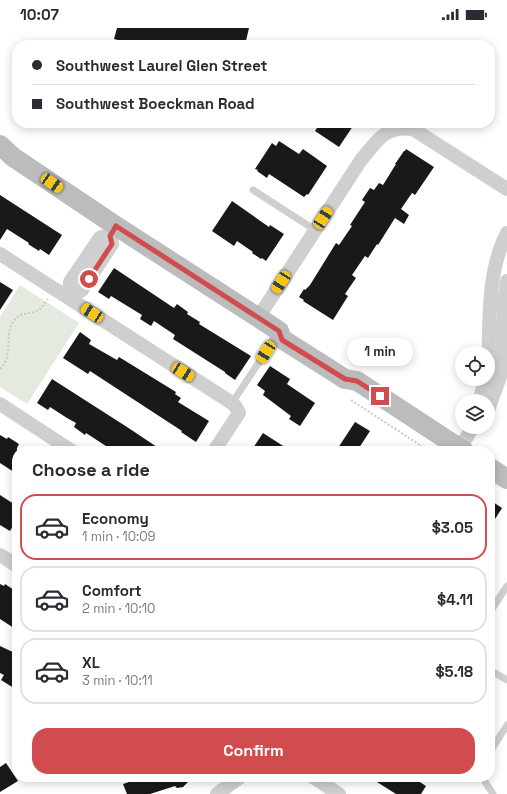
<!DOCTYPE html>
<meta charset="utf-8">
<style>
body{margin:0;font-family:"Space Grotesk",sans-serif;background:#f7f7f7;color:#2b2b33;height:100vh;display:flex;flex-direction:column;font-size:15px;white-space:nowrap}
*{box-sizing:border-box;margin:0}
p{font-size:13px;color:#7c7c81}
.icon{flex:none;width:22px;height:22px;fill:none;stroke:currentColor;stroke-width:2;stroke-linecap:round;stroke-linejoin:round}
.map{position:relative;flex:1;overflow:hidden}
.drawer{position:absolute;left:12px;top:418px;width:483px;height:336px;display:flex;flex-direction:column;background:#fff;border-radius:16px;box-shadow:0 2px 10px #0003}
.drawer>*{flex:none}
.top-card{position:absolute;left:12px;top:12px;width:483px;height:88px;border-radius:16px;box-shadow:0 2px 10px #0003;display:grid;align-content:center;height:88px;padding:0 20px;background:#fff}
.tools{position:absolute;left:455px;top:318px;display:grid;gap:8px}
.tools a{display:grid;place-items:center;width:40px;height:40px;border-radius:50%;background:#fff;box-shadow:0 2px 10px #0003;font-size:20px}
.end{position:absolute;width:18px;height:18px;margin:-9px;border:5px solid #d14c4f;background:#fff;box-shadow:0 0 0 2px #fff}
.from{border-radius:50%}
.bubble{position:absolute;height:28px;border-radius:14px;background:#fff;box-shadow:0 2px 10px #0003;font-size:13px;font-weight:700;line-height:28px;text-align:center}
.car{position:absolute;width:12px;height:24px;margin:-12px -6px;border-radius:5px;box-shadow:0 0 3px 1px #0007;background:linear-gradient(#f5c518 24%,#345 0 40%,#f5c518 0 76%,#345 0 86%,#f5c518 0)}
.top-card b{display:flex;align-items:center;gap:14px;height:38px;font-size:15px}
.top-card b+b{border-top:1px solid #e1e1e2}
.top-card i{width:10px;height:10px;background:#2b2b33}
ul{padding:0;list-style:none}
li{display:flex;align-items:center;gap:12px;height:66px;margin:0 8px 6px;padding:0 12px;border:2px solid #e1e1e2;border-radius:16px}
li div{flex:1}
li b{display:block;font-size:15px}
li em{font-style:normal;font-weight:700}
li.selected{border-color:#d14c4f}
li>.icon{width:36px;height:36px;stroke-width:1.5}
h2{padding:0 20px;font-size:18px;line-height:48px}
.action{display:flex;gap:8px;margin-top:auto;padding:8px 20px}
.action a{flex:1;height:46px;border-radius:16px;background:#d14c4f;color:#fff;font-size:16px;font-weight:700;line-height:46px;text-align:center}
.status{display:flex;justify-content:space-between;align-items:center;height:28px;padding:0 20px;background:#fff;direction:ltr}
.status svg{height:11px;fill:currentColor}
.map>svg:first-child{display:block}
.green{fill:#e4eadf}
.building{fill:#191919}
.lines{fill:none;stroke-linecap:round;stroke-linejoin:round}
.path{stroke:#c9c9c9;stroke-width:2;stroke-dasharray:2 2;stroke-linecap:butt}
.lane{stroke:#cfcfcf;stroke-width:7}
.street{stroke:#cfcfcf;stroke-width:14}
.secondary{stroke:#bcbcbc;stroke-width:20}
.route{stroke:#d14c4f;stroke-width:5}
</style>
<div class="status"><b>10:07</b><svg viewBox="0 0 49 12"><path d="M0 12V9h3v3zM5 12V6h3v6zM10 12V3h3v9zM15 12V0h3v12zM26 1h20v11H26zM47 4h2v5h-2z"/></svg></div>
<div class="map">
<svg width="507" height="766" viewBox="0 0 507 766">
<rect width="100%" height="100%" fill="#fff"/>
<path class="green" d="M 20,257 L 79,295 L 27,376 L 0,359 L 0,289 Z"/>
<g class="building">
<path d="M 117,0 L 249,0 L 245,17 L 175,17 L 154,12 L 153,17 L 121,17 L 122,13 L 114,11 Z"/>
<path d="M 320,95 L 355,95 L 339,119 L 315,103 Z"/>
<path d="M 279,113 L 299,126 L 303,121 L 327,138 L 308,167 L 307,166 L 304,169 L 269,146 L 267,150 L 257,143 L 258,142 L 255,141 L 272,115 L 276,118 Z"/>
<path d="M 406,121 L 434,139 L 415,167 L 412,165 L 401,181 L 409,187 L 404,196 L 395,190 L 378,217 L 377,216 L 368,230 L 365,228 L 352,247 L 356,250 L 345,266 L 348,268 L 333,292 L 303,273 L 304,272 L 299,269 L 304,261 L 305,262 L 310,257 L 336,215 L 339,217 L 352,198 L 350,197 L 365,174 L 362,172 L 370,160 L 374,162 L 379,155 L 383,157 L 396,136 L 395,136 L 404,123 L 405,123 Z"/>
<path d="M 0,167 L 62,207 L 49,227 L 40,221 L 39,223 L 28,216 L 29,215 L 7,201 L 0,212 Z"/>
<path d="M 232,173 L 269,199 L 270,197 L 284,206 L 266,233 L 262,230 L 261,231 L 252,225 L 253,224 L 237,213 L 234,218 L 212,203 Z"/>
<path d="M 114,240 L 174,280 L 177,276 L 188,284 L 187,286 L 200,294 L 199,296 L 251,328 L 235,352 L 225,345 L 225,344 L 173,311 L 175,307 L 154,293 L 151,298 L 140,291 L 142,287 L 111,268 L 109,271 L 98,264 Z"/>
<path d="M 0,254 L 13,262 L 0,282 Z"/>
<path d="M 80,304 L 91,312 L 89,316 L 117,332 L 119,329 L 176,364 L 175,366 L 181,370 L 178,374 L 209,393 L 196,414 L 181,404 L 182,403 L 90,343 L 88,346 L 63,330 Z"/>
<path d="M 270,338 L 290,351 L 287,356 L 315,375 L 300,398 L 289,391 L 291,388 L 263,367 L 265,363 L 257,357 Z"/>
<path d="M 52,351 L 127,399 L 163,423 L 120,423 L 114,419 L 112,422 L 86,405 L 85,407 L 74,399 L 76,395 L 67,390 L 50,379 L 48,382 L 37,375 Z"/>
<path d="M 355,394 L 370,403 L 357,423 L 336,423 Z"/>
<path d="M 263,405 L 291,423 L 251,423 Z"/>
<path d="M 0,407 L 7,411 L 8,409 L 19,416 L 17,420 L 17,446 L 0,435 Z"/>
<path d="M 0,467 L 17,478 L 17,491 L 10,503 L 0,497 Z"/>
<path d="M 490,472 L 502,480 L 490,499 Z"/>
<path d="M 0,556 L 4,558 L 5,556 L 17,564 L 17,602 L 0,591 Z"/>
<path d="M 0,618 L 17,626 L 17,662 L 1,652 L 4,647 L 0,645 Z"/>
<path d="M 6,735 L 18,753 L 0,764 L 0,739 Z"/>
<path d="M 138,749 L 196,749 L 196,751 L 188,754 L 183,759 L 177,760 L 175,758 L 150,766 L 127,766 L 123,756 L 138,751 Z"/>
<path d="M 369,749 L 412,749 L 426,758 L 421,766 L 396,766 Z"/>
</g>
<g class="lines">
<g class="path">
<path d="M 0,341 C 14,328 4,308 13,294 C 20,282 32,288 40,281 C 43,278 46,274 48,271"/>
<path d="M 351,372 L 429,423"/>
</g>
<g class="lane">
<path d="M 253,162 L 315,202"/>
<path d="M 232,375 L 269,319 L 276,303"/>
<path d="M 490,584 L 507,558"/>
<path d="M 490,642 L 507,652"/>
<path d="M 490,724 L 507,697"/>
<path d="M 482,749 L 493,766"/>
</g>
<g class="street">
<path d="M 0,226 L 232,375 L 236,379 L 239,385 L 214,423"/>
<path d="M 69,270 L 82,262 L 112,216 L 110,208 L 116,198"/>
<path d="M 69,270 L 70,254 L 99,211 L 101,209 L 110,208"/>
<path d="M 258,290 L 361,132 C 377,113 385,97 413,101 L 507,161"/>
<path d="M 488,343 C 490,299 486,245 507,205"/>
<path d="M 479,373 L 486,351"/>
<path d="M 0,376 L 72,423"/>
<path d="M 488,382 L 501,346 L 504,273 L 507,253"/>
<path d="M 458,423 L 473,399"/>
<path d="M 0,527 L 17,538"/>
<path d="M 313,749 L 339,766"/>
<path d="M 217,766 L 240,749"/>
</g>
<g class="secondary">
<path d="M 0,117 L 13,129 L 116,198 L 279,303 L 282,311 L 345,351 L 357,353 L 464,423"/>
<path d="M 490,440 L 507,451"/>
</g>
</g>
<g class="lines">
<path class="route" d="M 89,251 L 112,216 L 110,208 L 116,198 L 279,303 L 282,312 L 345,351 L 357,353 L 380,368"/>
</g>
</svg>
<div class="tools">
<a><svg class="icon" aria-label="locate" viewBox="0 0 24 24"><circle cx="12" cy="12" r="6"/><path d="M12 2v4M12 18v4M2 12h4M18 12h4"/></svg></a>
<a><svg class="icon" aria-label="layers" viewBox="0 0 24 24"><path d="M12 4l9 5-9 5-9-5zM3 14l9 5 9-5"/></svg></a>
</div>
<i class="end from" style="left:89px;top:251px"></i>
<i class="end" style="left:380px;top:368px"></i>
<div class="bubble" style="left:347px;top:310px;width:66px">1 min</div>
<i class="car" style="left:52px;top:155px;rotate:124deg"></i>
<i class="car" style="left:323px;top:190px;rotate:33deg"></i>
<i class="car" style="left:281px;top:254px;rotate:213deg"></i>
<i class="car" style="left:92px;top:285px;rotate:303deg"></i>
<i class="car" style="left:266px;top:324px;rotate:213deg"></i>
<i class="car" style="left:183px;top:344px;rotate:122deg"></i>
<div class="top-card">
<b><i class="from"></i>Southwest Laurel Glen Street</b>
<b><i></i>Southwest Boeckman Road</b>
</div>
<section class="drawer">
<h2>Choose a ride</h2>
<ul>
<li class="selected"><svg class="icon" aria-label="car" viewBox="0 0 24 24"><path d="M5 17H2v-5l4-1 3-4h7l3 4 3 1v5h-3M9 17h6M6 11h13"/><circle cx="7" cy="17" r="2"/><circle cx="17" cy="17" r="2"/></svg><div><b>Economy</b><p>1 min · 10:09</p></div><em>$3.05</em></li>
<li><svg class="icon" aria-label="car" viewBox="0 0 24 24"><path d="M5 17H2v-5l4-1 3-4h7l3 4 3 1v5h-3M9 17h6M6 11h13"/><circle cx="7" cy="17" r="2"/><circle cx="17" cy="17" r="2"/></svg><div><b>Comfort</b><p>2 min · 10:10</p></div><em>$4.11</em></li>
<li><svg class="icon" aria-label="car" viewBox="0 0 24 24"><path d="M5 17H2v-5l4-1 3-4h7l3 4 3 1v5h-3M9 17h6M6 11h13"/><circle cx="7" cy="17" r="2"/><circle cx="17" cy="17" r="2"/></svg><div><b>XL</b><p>3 min · 10:11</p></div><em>$5.18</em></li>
</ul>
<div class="action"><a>Confirm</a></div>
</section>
</div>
